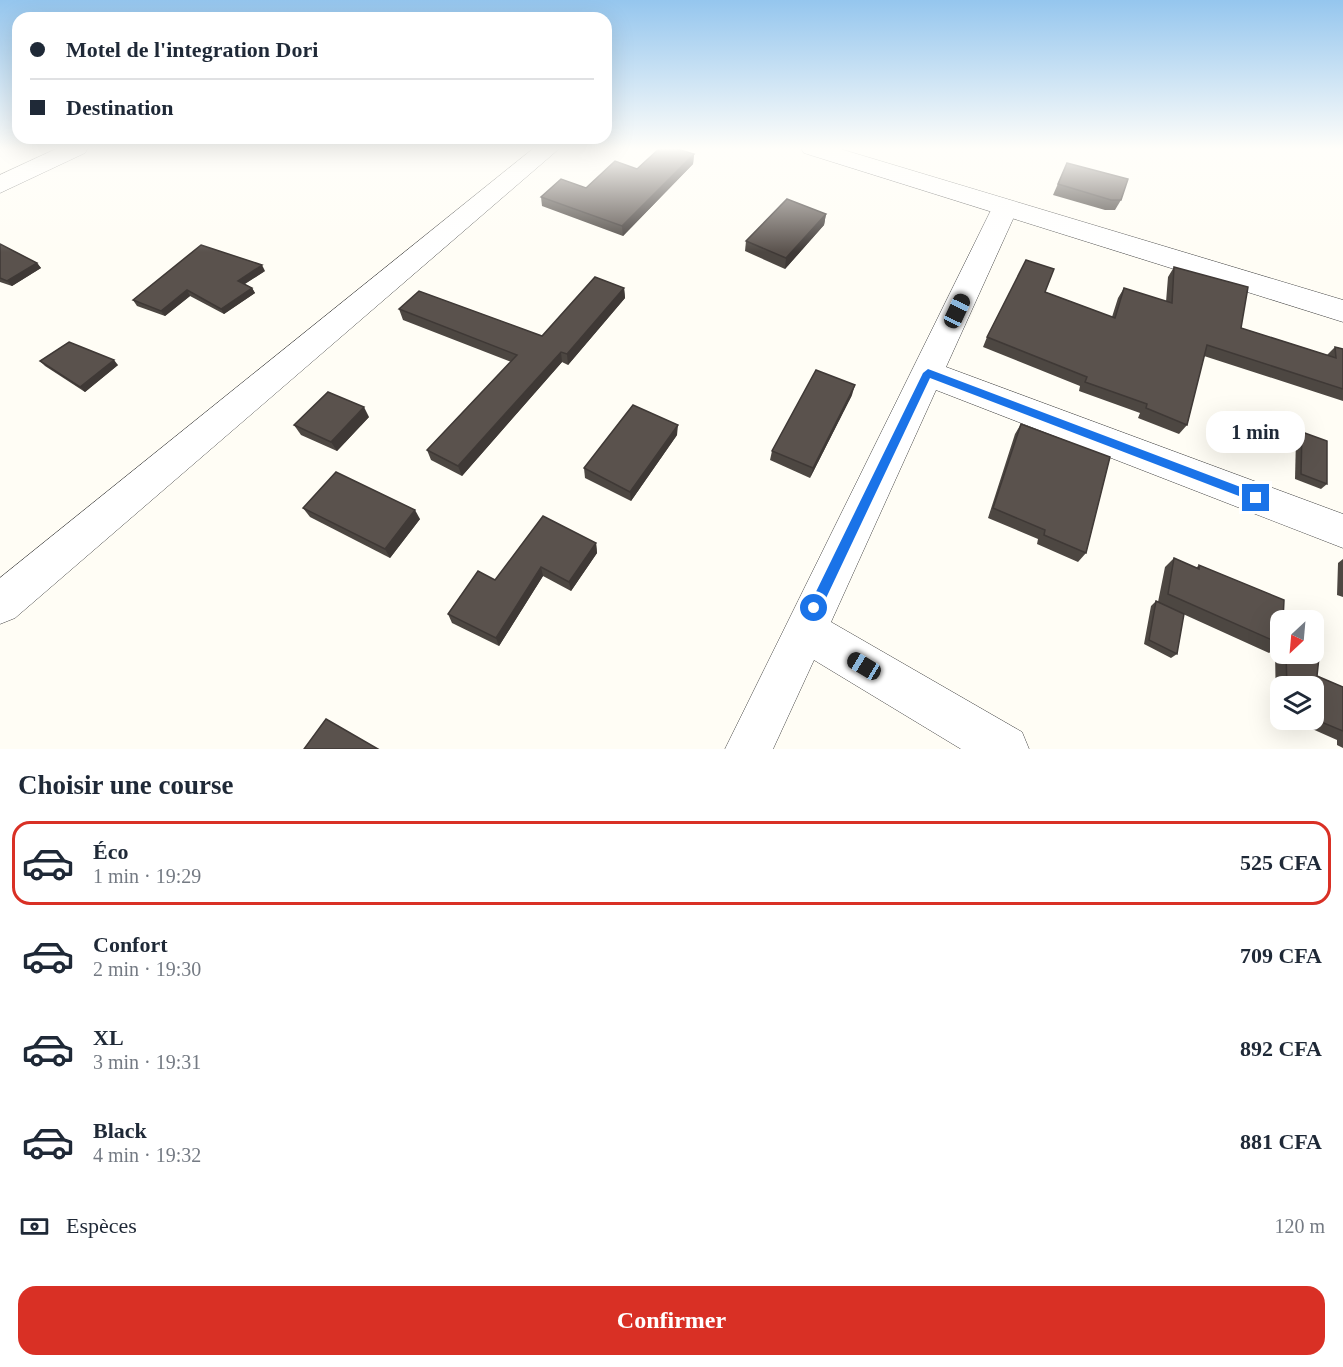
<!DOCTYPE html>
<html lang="fr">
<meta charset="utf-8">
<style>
body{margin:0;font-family:Georgia,serif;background:#f6f6f7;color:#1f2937;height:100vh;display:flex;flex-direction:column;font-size:22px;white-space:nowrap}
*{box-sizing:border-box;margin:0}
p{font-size:20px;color:#747a83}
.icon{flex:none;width:33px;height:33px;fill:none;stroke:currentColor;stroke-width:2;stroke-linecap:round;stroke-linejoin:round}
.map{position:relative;height:749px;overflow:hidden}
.panel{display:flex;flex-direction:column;background:#fff;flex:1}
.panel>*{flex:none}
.top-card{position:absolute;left:12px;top:12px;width:600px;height:132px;border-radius:18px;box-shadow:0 6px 24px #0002;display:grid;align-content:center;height:132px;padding:0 18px;background:#fff}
.needle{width:39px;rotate:206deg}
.buttons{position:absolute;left:1270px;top:610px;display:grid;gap:12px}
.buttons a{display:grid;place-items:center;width:54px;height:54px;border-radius:12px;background:#fff;box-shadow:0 6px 24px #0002;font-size:30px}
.end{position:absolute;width:27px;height:27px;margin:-14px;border:8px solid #1a73e8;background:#fff;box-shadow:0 0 0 3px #fff}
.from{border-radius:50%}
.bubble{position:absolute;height:42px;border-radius:18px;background:#fff;box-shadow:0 6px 24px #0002;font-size:20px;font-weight:700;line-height:42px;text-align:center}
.car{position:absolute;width:18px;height:36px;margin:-18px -9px;border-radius:8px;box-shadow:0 0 4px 2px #0007;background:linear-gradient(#222 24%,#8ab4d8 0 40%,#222 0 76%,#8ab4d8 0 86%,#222 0)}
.top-card b{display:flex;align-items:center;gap:21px;height:57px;font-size:22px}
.top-card b+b{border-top:2px solid #e0e1e3}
.top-card i{width:15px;height:15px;background:#1f2937}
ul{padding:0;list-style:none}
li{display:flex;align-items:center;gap:18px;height:84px;margin:0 12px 9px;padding:0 6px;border:3px solid transparent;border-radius:18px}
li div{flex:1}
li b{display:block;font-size:22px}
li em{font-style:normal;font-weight:700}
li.selected{border-color:#d93025}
li>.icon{width:54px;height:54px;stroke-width:1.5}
h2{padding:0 18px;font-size:27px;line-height:72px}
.pay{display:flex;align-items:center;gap:15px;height:66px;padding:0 18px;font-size:22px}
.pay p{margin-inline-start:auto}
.cta{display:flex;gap:12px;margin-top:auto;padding:12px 18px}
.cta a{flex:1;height:69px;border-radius:18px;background:#d93025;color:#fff;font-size:24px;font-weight:700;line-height:69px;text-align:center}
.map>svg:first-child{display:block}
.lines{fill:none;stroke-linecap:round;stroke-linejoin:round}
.minor-casing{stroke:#444;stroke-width:1}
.tertiary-casing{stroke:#444;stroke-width:1}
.minor{fill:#fff;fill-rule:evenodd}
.tertiary{fill:#fff;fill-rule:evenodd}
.wall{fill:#4d4742}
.shaded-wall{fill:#3f3936}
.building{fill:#5a524d;stroke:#3f3936;stroke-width:1.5}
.route{fill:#1a73e8}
</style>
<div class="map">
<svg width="1343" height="749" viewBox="0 0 1343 749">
<rect width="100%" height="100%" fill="#fffdf5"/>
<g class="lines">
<g class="minor-casing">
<g id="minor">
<path d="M 58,148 L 88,148 L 85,153 L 0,193 L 0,175 Z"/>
<path d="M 534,148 L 560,148 L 15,618 L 0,624 L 0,578 Z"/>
<path d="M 1005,200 L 1014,202 L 1018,208 L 946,367 L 1343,514 L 1343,548 L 936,390 L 831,622 L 1022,732 L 1029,749 L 961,749 L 814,660 L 773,749 L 725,749 L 992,208 L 996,202 Z"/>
</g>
</g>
<g class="tertiary-casing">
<path id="tertiary" d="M 801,148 L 837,148 L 1343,300 L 1343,322 L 804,153 Z"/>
</g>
<use href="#minor" class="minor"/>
<use href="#tertiary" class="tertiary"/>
</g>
<g class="wall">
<path d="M 694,154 L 693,164 L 623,236 L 542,206 L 541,197 L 586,188 L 637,169 Z"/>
<path d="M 1067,163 L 1121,200 L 1115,210 L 1105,210 L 1053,195 Z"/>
<path d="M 826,214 L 824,225 L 785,269 L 745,251 L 746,241 Z"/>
<path d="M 0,244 L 37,263 L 41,268 L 12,286 L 0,282 Z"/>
<path d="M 1174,267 L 1241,328 L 1327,355 L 1335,347 L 1343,349 L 1343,401 L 1204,356 L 1187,425 L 1179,434 L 1138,418 L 1140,413 L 1079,391 L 1080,386 L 983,347 L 987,337 L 1045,292 L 1112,317 L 1118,298 L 1124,288 L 1166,302 L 1168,277 Z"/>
<path d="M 265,271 L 245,284 L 252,288 L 255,293 L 224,314 L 190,296 L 165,316 L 137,306 L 133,300 Z"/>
<path d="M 624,288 L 625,298 L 568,365 L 562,362 L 462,476 L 431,460 L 427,450 L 511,362 L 403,320 L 399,309 L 542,336 Z"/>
<path d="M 40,361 L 118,365 L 85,392 L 45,366 Z"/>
<path d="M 852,395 L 810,478 L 770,460 L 772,451 Z"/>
<path d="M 369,417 L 337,451 L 301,435 L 294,425 Z"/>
<path d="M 1021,424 L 1086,553 L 1078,562 L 1037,544 L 1038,539 L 988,518 L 1015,434 Z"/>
<path d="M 1302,432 L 1327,484 L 1321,489 L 1295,479 L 1296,438 Z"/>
<path d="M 677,435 L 631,501 L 585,478 L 584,468 Z"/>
<path d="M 303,508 L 420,519 L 390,558 L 310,517 Z"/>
<path d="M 596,543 L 597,553 L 571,591 L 543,576 L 499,646 L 452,623 L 448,614 L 495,580 Z"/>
<path d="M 1174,558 L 1196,568 L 1199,565 L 1281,621 L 1281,654 L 1314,654 L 1317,676 L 1343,687 L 1343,748 L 1337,745 L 1337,740 L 1292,720 L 1314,720 L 1314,687 L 1281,687 L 1281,715 L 1276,713 L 1275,649 L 1269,653 L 1183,614 L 1177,654 L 1171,658 L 1144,644 L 1151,606 L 1156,601 L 1158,602 L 1165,567 Z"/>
<path d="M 1343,559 L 1343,597 L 1337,595 L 1338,563 Z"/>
</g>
<g class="shaded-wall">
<path d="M 694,154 L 693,164 L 623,236 L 622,226 Z"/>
<path d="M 826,214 L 824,225 L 785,269 L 786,258 Z"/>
<path d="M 37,263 L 41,268 L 12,286 L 7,281 Z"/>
<path d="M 262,265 L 265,271 L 241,286 L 238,281 Z"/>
<path d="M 252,288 L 255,293 L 224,314 L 221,309 Z"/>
<path d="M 624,288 L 625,298 L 568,365 L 567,354 Z"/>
<path d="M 187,290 L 190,296 L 165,316 L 161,311 Z"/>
<path d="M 561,352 L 562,362 L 462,476 L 458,466 Z"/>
<path d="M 114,360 L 118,365 L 85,392 L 80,387 Z"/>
<path d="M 855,385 L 852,395 L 810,478 L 813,468 Z"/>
<path d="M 364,407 L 369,417 L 337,451 L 331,442 Z"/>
<path d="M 678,425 L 677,435 L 631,501 L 630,492 Z"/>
<path d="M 415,510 L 420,519 L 390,558 L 385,549 Z"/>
<path d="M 596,543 L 597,553 L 571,591 L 569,582 Z"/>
<path d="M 541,567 L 543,576 L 499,646 L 496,638 Z"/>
</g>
<g class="building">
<path d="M 660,148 L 674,148 L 694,154 L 622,226 L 541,197 L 561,179 L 586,188 L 615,161 L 637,169 Z"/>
<path d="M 1067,163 L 1128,179 L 1121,200 L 1111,200 L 1058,184 Z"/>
<path d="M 787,199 L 826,214 L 786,258 L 746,241 Z"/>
<path d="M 0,244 L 37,263 L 7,281 L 0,278 Z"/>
<path d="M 201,245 L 262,265 L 238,281 L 252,288 L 221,309 L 187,290 L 161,311 L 133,300 Z"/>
<path d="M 1026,260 L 1054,269 L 1045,292 L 1115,318 L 1124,288 L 1172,303 L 1174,267 L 1248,287 L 1241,328 L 1336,358 L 1335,347 L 1343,349 L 1343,389 L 1207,345 L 1187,425 L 1146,408 L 1147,404 L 1085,382 L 1087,377 L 987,337 Z"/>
<path d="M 595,277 L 624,288 L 567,354 L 561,352 L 458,466 L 427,450 L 517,355 L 399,309 L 419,291 L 542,336 Z"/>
<path d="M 69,342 L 114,360 L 80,387 L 40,361 Z"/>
<path d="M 816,370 L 855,385 L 813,468 L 772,451 Z"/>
<path d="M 328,392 L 364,407 L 331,442 L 294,425 Z"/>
<path d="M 633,405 L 678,425 L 630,492 L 584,468 Z"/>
<path d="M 1021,424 L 1110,457 L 1086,553 L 1044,535 L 1045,530 L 993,508 Z"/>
<path d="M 1302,432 L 1327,441 L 1327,484 L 1301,474 Z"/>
<path d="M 336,472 L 415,510 L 385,549 L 303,508 Z"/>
<path d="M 543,516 L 596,543 L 569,582 L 541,567 L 496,638 L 448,614 L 478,571 L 495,580 Z"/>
<path d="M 1174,558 L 1199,569 L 1199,565 L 1284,600 L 1283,621 L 1281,621 L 1281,644 L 1168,594 Z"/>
<path d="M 1156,601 L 1184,614 L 1177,654 L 1149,640 Z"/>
<path d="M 1314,646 L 1320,648 L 1317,676 L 1343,687 L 1343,731 L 1314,719 L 1314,687 L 1287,687 L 1286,654 L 1314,654 Z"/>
<path d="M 326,719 L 378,749 L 304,749 Z"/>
</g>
<linearGradient id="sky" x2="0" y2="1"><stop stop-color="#95c6ee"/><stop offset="0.59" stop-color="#fffefa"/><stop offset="1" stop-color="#fffefa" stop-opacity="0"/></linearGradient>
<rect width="1343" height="252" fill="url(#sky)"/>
<path class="route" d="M 928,369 L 1259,494 L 1261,498 L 1259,501 L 1252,501 L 930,378 L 819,613 L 810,613 L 810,604 L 923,373 Z"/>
</svg>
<div class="buttons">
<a><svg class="needle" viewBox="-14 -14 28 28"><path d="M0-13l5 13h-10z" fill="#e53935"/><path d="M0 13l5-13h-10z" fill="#747a83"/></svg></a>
<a><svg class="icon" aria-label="layers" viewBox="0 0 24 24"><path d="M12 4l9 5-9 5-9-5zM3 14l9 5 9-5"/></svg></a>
</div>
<i class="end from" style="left:814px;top:608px"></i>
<i class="end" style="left:1256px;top:498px"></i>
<div class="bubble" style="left:1206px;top:411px;width:99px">1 min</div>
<i class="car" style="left:957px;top:311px;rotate:25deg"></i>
<i class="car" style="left:864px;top:666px;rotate:301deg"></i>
<div class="top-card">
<b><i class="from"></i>Motel de l'integration Dori</b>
<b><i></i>Destination</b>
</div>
</div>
<section class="panel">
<h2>Choisir une course</h2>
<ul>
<li class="selected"><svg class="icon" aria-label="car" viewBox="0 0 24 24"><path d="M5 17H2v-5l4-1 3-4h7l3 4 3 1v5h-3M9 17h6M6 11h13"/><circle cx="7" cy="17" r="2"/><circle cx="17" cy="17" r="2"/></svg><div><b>Éco</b><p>1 min · 19:29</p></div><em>525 CFA</em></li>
<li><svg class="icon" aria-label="car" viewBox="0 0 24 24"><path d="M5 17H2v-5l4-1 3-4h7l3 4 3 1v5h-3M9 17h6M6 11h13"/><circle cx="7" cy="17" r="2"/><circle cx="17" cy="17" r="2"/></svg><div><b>Confort</b><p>2 min · 19:30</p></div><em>709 CFA</em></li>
<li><svg class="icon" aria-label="car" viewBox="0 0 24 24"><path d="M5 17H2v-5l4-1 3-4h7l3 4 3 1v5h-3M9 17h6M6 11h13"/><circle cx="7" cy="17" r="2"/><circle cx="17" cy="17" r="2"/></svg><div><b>XL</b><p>3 min · 19:31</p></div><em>892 CFA</em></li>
<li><svg class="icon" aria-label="car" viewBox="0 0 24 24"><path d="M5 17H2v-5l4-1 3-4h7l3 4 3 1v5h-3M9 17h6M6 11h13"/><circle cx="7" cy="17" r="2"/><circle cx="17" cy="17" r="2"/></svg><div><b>Black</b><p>4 min · 19:32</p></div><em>881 CFA</em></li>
</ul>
<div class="pay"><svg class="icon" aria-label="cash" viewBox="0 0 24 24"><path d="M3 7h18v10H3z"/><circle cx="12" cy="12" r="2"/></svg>Espèces<p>120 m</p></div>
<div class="cta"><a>Confirmer</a></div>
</section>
